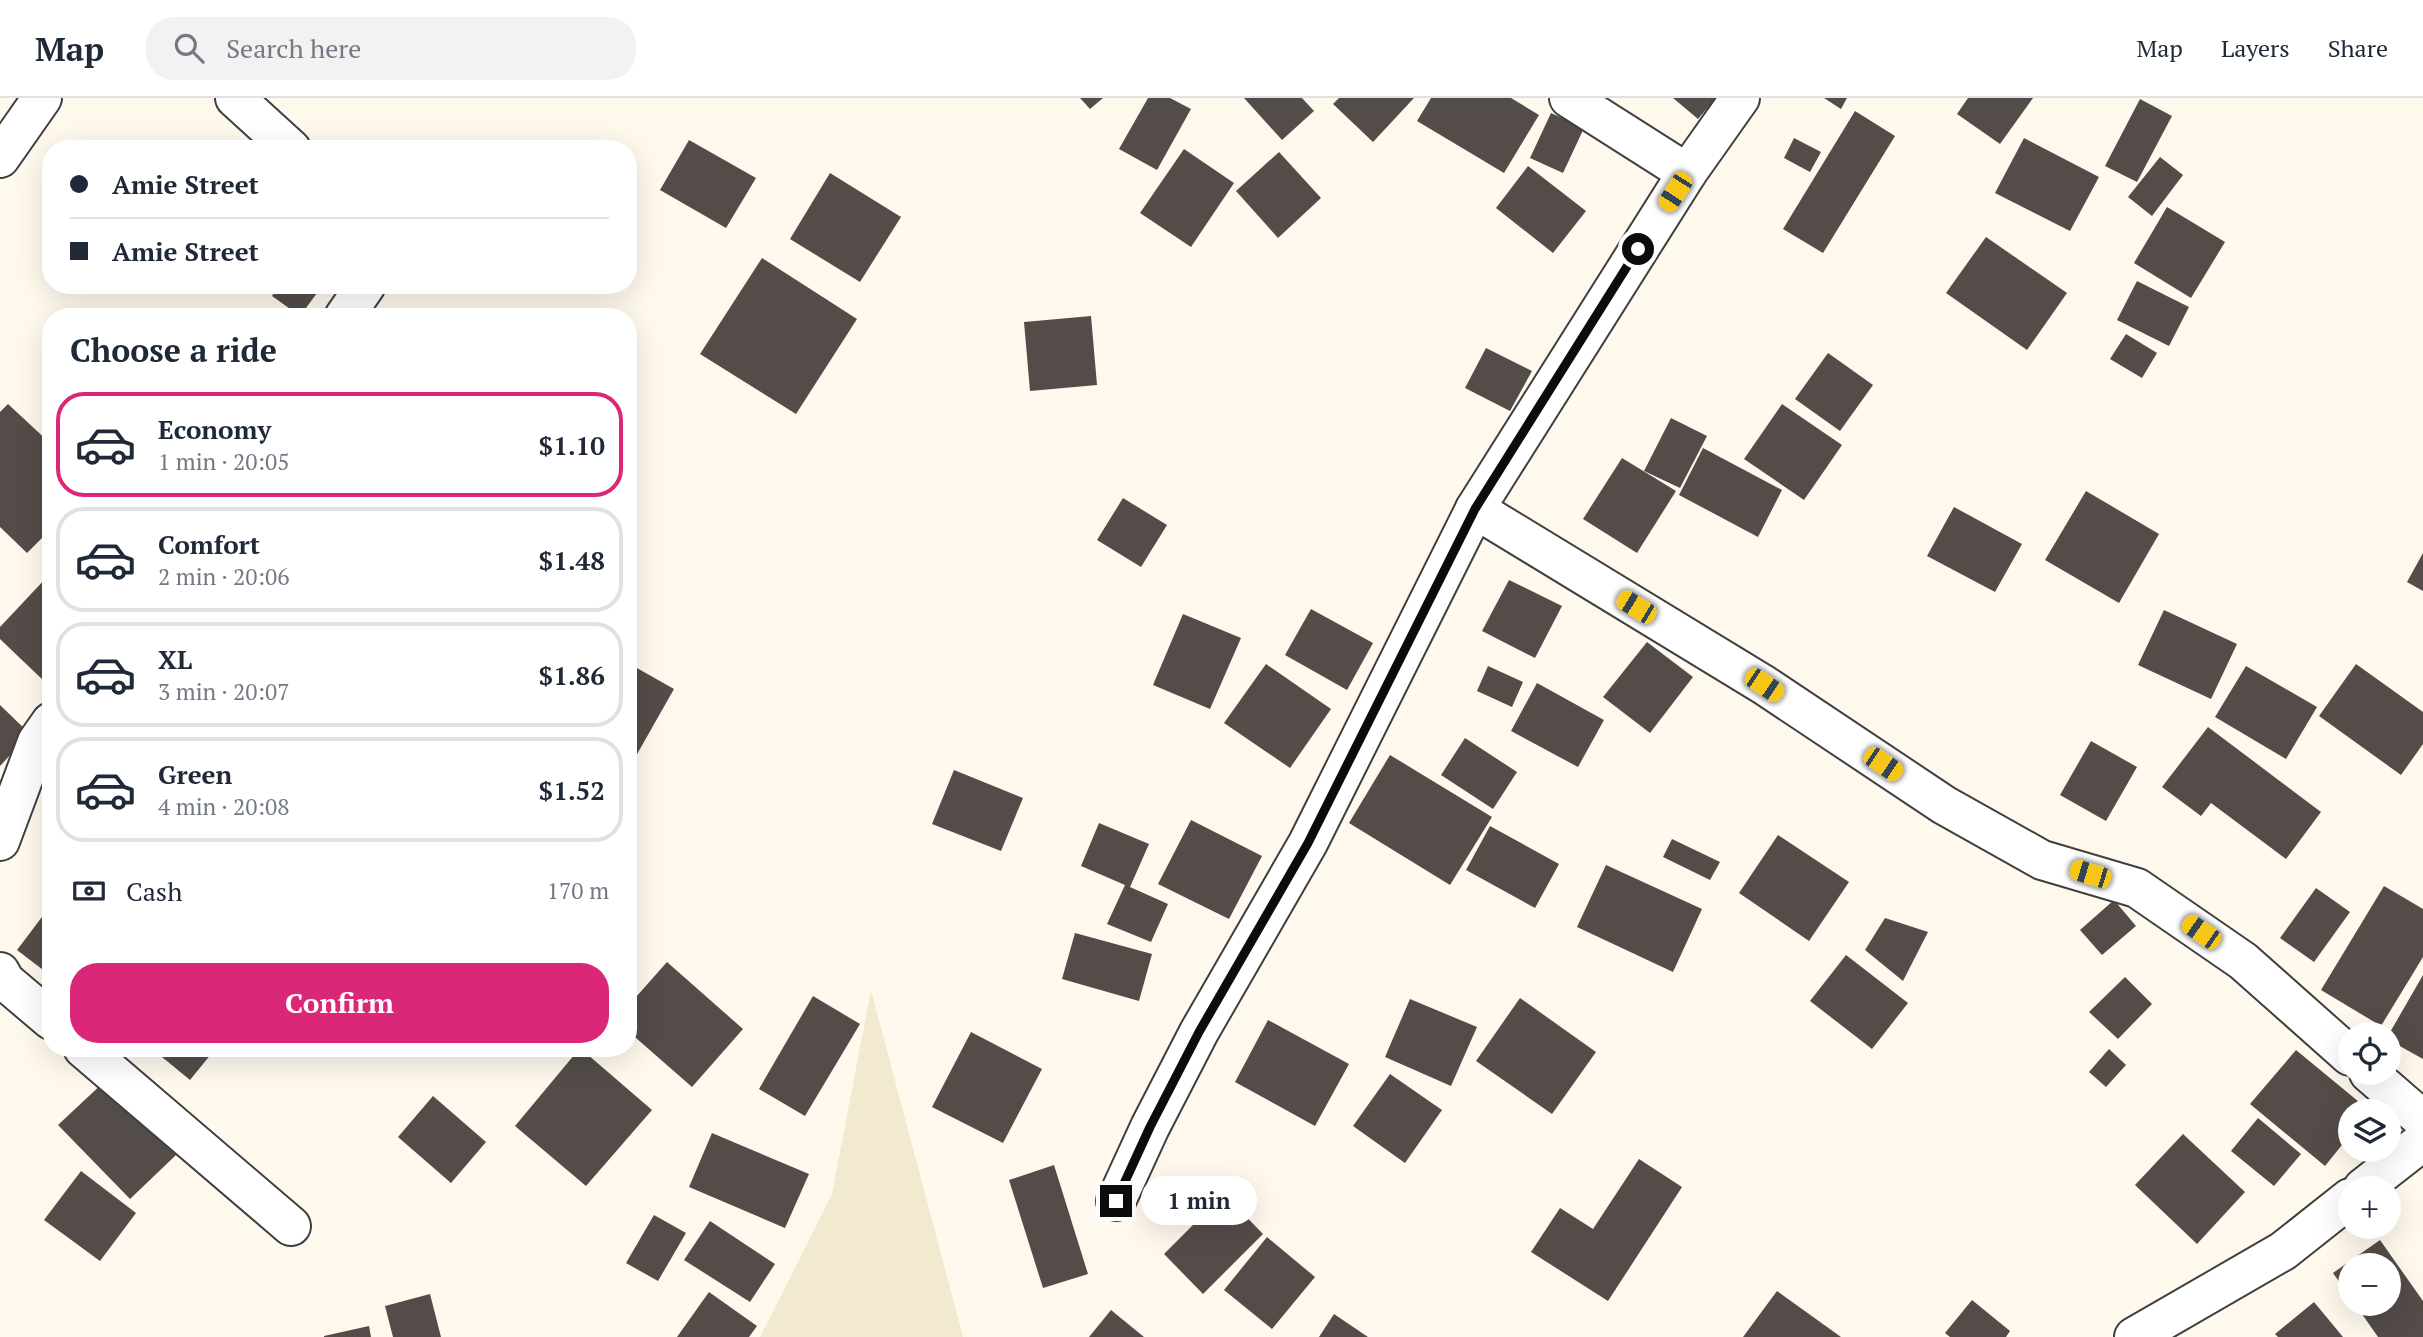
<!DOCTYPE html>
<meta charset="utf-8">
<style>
body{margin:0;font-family:"PT Serif",serif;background:#f2f2f3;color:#1f2937;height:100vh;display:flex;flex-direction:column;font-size:26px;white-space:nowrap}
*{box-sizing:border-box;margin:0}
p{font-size:23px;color:#747a83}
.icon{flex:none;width:38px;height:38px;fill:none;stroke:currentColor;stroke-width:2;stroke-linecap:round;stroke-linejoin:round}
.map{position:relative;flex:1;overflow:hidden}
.sheet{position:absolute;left:42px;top:210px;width:595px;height:749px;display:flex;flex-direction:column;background:#fff;border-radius:28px;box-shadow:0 7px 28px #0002}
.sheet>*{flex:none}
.top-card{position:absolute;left:42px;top:42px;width:595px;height:154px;border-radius:28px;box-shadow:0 7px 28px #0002;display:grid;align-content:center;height:154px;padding:0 28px;background:#fff}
.buttons{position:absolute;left:2338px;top:924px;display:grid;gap:14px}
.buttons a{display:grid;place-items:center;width:63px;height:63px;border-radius:50%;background:#fff;box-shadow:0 7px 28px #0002;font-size:35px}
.end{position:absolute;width:32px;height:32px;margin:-16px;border:9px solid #0c0c0c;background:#fff;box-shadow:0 0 0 4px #fff}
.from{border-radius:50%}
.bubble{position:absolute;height:49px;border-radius:24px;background:#fff;box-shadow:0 7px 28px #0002;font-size:23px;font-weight:700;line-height:49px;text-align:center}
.car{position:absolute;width:21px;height:42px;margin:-21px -10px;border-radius:9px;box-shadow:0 0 5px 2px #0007;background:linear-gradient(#f5c518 24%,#345 0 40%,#f5c518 0 76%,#345 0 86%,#f5c518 0)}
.top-card b{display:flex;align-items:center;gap:24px;height:66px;font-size:26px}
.top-card b+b{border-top:2px solid #e0e1e3}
.top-card i{width:18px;height:18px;background:#1f2937}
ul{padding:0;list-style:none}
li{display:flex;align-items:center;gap:21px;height:105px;margin:0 14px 10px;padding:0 14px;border:4px solid #e0e1e3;border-radius:28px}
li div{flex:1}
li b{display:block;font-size:26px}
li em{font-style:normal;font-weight:700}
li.active{border-color:#db2777}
li>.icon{width:63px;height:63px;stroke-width:1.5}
h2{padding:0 28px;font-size:32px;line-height:84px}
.pay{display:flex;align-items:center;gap:18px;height:77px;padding:0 28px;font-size:26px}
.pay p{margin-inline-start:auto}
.action{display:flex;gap:14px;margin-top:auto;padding:14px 28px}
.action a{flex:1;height:80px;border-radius:28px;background:#db2777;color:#fff;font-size:28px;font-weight:700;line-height:80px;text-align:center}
header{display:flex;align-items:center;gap:42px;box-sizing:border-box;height:98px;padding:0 35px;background:#fff;border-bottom:2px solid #e0e1e3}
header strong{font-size:33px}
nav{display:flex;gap:38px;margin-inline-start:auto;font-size:24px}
.search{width:490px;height:63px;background:#f2f2f3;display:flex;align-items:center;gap:18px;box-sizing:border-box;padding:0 24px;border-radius:28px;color:#747a83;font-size:26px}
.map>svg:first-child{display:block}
.farmland{fill:#f1eacf}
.building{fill:#544c49}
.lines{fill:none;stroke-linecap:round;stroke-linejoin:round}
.street-casing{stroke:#3f3f3f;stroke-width:42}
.street{stroke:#fff;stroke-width:38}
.route{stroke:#0c0c0c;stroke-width:9}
</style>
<header>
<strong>Map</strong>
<div class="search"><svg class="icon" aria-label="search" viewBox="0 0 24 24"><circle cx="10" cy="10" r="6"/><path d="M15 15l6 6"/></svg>Search here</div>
<nav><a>Map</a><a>Layers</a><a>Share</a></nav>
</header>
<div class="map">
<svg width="2423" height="1239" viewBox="0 0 2423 1239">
<rect width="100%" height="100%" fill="#fef8ed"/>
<path class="farmland" d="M 871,892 L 963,1239 L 760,1239 L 832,1096 Z"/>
<g class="building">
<path d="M 1080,0 L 1103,0 L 1090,11 Z"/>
<path d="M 1148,0 L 1170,0 L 1191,11 L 1157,72 L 1119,51 Z"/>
<path d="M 1244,0 L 1302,0 L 1314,13 L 1282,42 Z"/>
<path d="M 1339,0 L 1414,0 L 1373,44 L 1333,6 Z"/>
<path d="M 1431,0 L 1511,0 L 1539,17 L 1504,75 L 1417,23 Z"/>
<path d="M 1673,0 L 1716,0 L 1698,21 Z"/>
<path d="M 1824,0 L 1847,0 L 1841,11 Z"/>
<path d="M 1968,0 L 2033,0 L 2000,46 L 1957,16 Z"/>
<path d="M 2140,1 L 2172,18 L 2137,84 L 2105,68 Z"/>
<path d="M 1855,13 L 1895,38 L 1823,155 L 1783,131 Z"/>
<path d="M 1551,15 L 1584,30 L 1563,75 L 1530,60 Z"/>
<path d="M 1794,40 L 1821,54 L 1810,74 L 1784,60 Z"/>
<path d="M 2024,40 L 2099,79 L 2070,133 L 1995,95 Z"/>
<path d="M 689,42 L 756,80 L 726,130 L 660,92 Z"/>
<path d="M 1184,51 L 1234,85 L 1191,149 L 1140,115 Z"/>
<path d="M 1279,54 L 1321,100 L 1278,140 L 1236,93 Z"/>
<path d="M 2160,59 L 2183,77 L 2152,118 L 2128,99 Z"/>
<path d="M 1528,68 L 1586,113 L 1553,155 L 1496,110 Z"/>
<path d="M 830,75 L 901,119 L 860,184 L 790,141 Z"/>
<path d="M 2167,109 L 2225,144 L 2191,200 L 2134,165 Z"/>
<path d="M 1986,139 L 2067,195 L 2027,252 L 1946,195 Z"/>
<path d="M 762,160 L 857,221 L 796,316 L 700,256 Z"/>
<path d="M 2137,183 L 2189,209 L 2169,248 L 2117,222 Z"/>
<path d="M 279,187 L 323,187 L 300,218 L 272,198 Z"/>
<path d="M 1091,218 L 1097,287 L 1030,293 L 1024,224 Z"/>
<path d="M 2126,236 L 2157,255 L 2142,280 L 2110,261 Z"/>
<path d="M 1486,250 L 1532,273 L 1510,313 L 1465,290 Z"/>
<path d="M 1828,255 L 1873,287 L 1840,333 L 1795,301 Z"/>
<path d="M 8,306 L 51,346 L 51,431 L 27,455 L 0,429 L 0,314 Z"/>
<path d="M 1782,306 L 1842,347 L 1804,402 L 1744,361 Z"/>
<path d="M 1671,320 L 1707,338 L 1680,390 L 1644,373 Z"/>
<path d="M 1703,350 L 1782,392 L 1758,439 L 1679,397 Z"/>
<path d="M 1622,360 L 1676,393 L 1637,455 L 1583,421 Z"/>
<path d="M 2086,393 L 2159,436 L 2119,505 L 2045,462 Z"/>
<path d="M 1123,400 L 1167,427 L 1141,469 L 1097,442 Z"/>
<path d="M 1954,409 L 2022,446 L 1995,494 L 1927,458 Z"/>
<path d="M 2423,455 L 2423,493 L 2407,484 Z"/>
<path d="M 47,479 L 51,483 L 51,578 L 45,584 L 0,541 L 0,529 Z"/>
<path d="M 1509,482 L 1562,508 L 1535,560 L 1482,533 Z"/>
<path d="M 1311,511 L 1373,545 L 1347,592 L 1285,557 Z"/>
<path d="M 2164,512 L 2237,546 L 2211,601 L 2138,567 Z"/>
<path d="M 1183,516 L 1241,540 L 1210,611 L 1153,587 Z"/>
<path d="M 1647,544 L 1693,579 L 1650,635 L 1603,599 Z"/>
<path d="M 628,565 L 674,591 L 636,658 L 628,653 Z"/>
<path d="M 1266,566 L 1331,611 L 1290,670 L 1224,625 Z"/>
<path d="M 2356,566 L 2423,614 L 2423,646 L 2401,677 L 2319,618 Z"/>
<path d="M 1488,568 L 1523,584 L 1512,609 L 1477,593 Z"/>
<path d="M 2246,568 L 2317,609 L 2286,661 L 2215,619 Z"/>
<path d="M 1537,585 L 1604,622 L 1578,669 L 1511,633 Z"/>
<path d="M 0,607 L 30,636 L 0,668 Z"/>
<path d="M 2208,629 L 2321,714 L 2286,761 L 2211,705 L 2201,718 L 2162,689 Z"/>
<path d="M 1465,640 L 1517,674 L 1493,711 L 1441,677 Z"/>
<path d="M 2091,643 L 2137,669 L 2106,723 L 2060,697 Z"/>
<path d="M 1390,657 L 1492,719 L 1450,787 L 1349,725 Z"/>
<path d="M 954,672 L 1023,700 L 1001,753 L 932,726 Z"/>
<path d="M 1191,722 L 1262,758 L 1229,821 L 1158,786 Z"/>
<path d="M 1099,725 L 1149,746 L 1130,789 L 1168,806 L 1151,844 L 1107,826 L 1125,787 L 1081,768 Z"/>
<path d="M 1490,728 L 1559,766 L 1535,810 L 1466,772 Z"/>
<path d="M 1778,737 L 1849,784 L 1809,843 L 1739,795 Z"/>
<path d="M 1672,741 L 1720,764 L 1710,782 L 1663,759 Z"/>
<path d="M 1606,767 L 1702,811 L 1673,874 L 1577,829 Z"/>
<path d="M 2384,788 L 2423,811 L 2423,859 L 2381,928 L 2321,892 Z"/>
<path d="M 2316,790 L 2350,814 L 2314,864 L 2280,840 Z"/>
<path d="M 2114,802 L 2136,828 L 2102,857 L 2080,832 Z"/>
<path d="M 51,807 L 51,878 L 17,852 Z"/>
<path d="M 1885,820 L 1928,834 L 1903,883 L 1865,852 Z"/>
<path d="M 1075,835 L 1152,856 L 1139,903 L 1062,881 Z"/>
<path d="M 1846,857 L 1908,905 L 1872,951 L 1810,903 Z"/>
<path d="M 667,864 L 743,931 L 692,989 L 628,933 L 628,908 Z"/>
<path d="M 2423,877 L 2423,961 L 2389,942 L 2389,936 Z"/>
<path d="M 2125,879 L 2152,906 L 2118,941 L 2089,914 Z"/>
<path d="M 813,898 L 860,926 L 805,1018 L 759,991 Z"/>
<path d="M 1520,900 L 1596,954 L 1552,1016 L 1476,963 Z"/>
<path d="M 1410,901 L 1477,929 L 1451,988 L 1385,959 Z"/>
<path d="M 1268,922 L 1349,966 L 1315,1028 L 1235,984 Z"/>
<path d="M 971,934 L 1042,971 L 1003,1045 L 932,1009 Z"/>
<path d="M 151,950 L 216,950 L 190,982 Z"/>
<path d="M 580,950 L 652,1012 L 586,1088 L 515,1028 Z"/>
<path d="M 2109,951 L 2126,967 L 2106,989 L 2089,974 Z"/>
<path d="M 2296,952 L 2370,1013 L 2350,1013 L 2350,1037 L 2325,1068 L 2250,1006 Z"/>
<path d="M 1390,976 L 1442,1012 L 1405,1065 L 1353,1028 Z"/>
<path d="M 105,983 L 176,1057 L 130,1101 L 58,1027 Z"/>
<path d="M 433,998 L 486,1044 L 451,1085 L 398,1039 Z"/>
<path d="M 2258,1020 L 2301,1056 L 2274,1088 L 2231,1053 Z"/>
<path d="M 712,1035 L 809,1076 L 785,1130 L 689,1089 Z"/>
<path d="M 2183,1036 L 2245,1094 L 2197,1146 L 2135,1087 Z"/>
<path d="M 1639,1061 L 1682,1089 L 1608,1203 L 1531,1154 L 1560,1110 L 1593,1131 Z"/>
<path d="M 1054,1067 L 1088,1176 L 1043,1190 L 1009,1082 Z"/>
<path d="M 81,1073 L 136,1115 L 100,1163 L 44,1122 Z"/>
<path d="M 1224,1096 L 1263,1136 L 1203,1196 L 1164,1156 Z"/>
<path d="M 654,1117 L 686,1135 L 658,1183 L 626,1165 Z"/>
<path d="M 710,1123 L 775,1166 L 750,1204 L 684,1162 Z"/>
<path d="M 1267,1139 L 1315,1179 L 1272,1231 L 1224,1192 Z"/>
<path d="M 2380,1142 L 2423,1203 L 2423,1239 L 2378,1239 L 2355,1206 L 2389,1206 L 2389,1167 L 2350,1167 L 2350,1199 L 2333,1175 Z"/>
<path d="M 1777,1193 L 1841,1239 L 1743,1239 Z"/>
<path d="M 709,1194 L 757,1228 L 749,1239 L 677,1239 Z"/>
<path d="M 430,1196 L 441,1239 L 393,1239 L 385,1208 Z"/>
<path d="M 1972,1202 L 2010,1233 L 2006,1239 L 1950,1239 L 1945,1235 Z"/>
<path d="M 2314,1204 L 2343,1239 L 2278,1239 L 2275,1236 Z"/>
<path d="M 1111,1212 L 1144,1239 L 1089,1239 Z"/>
<path d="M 1334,1216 L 1368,1239 L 1319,1239 Z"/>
<path d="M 369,1228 L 371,1239 L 324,1239 L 324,1238 Z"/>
</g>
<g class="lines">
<g class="street-casing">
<g id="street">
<path d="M 235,0 L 291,51"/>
<path d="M 1569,0 L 1687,75"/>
<path d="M 0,60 L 42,0"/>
<path d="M 344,219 L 366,187"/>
<path d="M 1475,411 L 1764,587 L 1944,707 L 2042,762 L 2137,790 L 2243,863 L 2350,958"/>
<path d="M 0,743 L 37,644 L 51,624"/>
<path d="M 0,874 L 5,883 L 51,922"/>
<path d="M 83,950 L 291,1128"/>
<path d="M 2369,975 L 2423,1022"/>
<path d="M 2363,1090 L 2423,1043"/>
<path d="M 1116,1103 L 1150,1029 L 1199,934 L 1308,745 L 1475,411 L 1687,75 L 1740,0"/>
<path d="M 2134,1239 L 2283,1153 L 2350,1100"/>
</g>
</g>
<use href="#street" class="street"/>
</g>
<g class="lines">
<path class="route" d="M 1116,1103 L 1150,1029 L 1199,934 L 1308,745 L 1475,411 L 1638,151"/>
</g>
</svg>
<div class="buttons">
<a><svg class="icon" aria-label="locate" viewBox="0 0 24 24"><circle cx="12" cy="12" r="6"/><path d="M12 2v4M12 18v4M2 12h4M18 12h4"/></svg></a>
<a><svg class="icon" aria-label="layers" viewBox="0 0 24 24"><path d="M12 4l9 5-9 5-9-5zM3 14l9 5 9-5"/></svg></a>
<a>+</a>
<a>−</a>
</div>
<i class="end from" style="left:1638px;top:151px"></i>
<i class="end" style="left:1116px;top:1103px"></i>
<div class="bubble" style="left:1141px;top:1078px;width:116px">1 min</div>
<i class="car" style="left:1675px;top:94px;rotate:213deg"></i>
<i class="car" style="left:1636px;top:509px;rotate:301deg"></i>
<i class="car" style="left:1764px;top:587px;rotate:124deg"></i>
<i class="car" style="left:1883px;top:666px;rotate:124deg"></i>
<i class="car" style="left:2090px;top:776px;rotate:287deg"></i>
<i class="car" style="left:2201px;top:834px;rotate:305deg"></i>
<div class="top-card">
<b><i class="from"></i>Amie Street</b>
<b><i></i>Amie Street</b>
</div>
<section class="sheet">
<h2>Choose a ride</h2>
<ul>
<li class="active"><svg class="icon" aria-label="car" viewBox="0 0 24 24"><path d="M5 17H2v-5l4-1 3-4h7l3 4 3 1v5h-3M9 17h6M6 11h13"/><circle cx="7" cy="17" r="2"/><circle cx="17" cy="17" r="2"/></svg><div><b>Economy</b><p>1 min · 20:05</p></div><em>$1.10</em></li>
<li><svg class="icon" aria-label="car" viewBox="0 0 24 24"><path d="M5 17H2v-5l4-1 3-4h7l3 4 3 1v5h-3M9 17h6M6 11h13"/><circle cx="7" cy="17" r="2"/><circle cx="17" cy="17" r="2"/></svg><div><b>Comfort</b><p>2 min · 20:06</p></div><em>$1.48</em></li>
<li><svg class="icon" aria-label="car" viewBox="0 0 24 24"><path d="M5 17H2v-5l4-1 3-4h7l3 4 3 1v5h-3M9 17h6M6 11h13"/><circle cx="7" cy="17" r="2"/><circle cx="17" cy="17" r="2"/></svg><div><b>XL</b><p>3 min · 20:07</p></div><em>$1.86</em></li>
<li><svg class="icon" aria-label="car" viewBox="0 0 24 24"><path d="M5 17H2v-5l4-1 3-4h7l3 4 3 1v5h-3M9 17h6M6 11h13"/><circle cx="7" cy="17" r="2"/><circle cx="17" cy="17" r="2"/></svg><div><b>Green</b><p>4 min · 20:08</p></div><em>$1.52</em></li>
</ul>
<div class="pay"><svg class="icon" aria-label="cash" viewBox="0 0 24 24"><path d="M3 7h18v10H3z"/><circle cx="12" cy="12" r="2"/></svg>Cash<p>170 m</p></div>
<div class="action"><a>Confirm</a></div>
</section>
</div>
